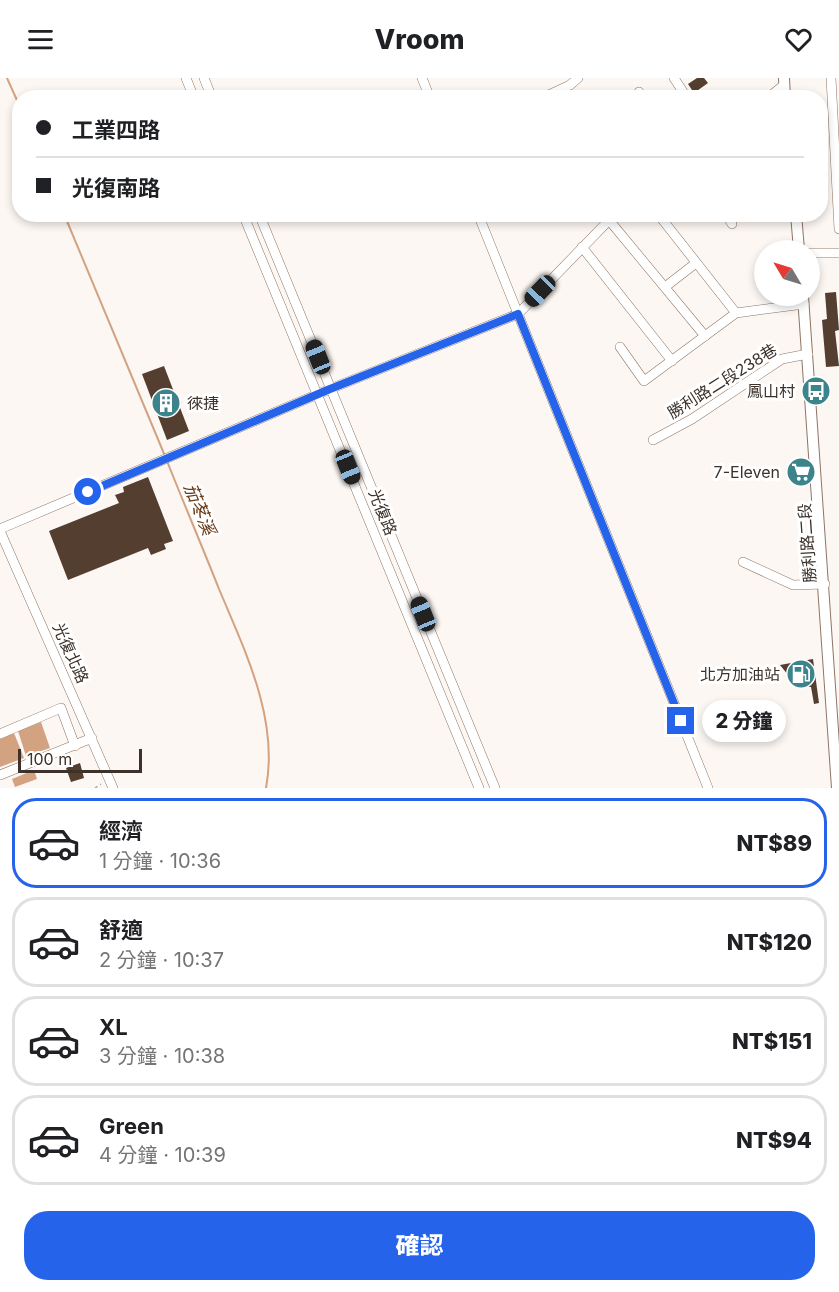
<!DOCTYPE html>
<html lang="zh-TW">
<meta charset="utf-8">
<style>
body{margin:0;font-family:Inter,"Noto Sans TC",sans-serif;background:#f2f2f2;color:#202124;height:100vh;display:flex;flex-direction:column;font-size:22px;white-space:nowrap}
*{box-sizing:border-box;margin:0}
p{font-size:20px;color:#757577}
.icon{flex:none;width:33px;height:33px;fill:none;stroke:currentColor;stroke-width:2;stroke-linecap:round;stroke-linejoin:round}
.map{position:relative;height:710px;overflow:hidden}
.sheet{display:flex;flex-direction:column;background:#fff;flex:1}
.sheet>*{flex:none}
.banner{position:absolute;left:12px;top:12px;width:816px;height:132px;border-radius:24px;box-shadow:0 3px 9px #0003;display:grid;align-content:center;height:132px;padding:0 24px;background:#fff}
.needle{width:39px;rotate:308deg}
.tools{position:absolute;left:754px;top:162px;display:grid;gap:12px}
.tools a{display:grid;place-items:center;width:66px;height:66px;border-radius:50%;background:#fff;box-shadow:0 3px 9px #0003;font-size:30px}
.scale{position:absolute;left:18px;bottom:15px;width:124px;box-sizing:border-box;padding-left:6px;border:3px solid #3d322b;border-top:0;font-size:16px;line-height:21px;white-space:nowrap;color:#3d322b;-webkit-text-stroke:4px #fff;paint-order:stroke}
.end{position:absolute;width:27px;height:27px;margin:-14px;border:8px solid #2563eb;background:#fff;box-shadow:0 0 0 3px #fff}
.from{border-radius:50%}
.bubble{position:absolute;height:42px;border-radius:21px;background:#fff;box-shadow:0 3px 9px #0003;font-size:20px;font-weight:800;line-height:42px;text-align:center}
.car{position:absolute;width:18px;height:36px;margin:-18px -9px;border-radius:8px;box-shadow:0 0 4px 2px #0007;background:linear-gradient(#222 24%,#8ab4d8 0 40%,#222 0 76%,#8ab4d8 0 86%,#222 0)}
.banner b{display:flex;align-items:center;gap:21px;height:57px;font-size:22px}
.banner b+b{border-top:2px solid #e0e0e0}
.banner i{width:15px;height:15px;background:#202124}
ul{padding:10px 0 0;list-style:none}
li{display:flex;align-items:center;gap:18px;height:90px;margin:0 12px 9px;padding:0 12px;border:3px solid #e0e0e0;border-radius:24px}
li div{flex:1}
li b{display:block;font-size:22px}
li em{font-style:normal;font-weight:800}
li.active{border-color:#2563eb}
li>.icon{width:54px;height:54px;stroke-width:1.5}
.button{display:flex;gap:12px;margin-top:auto;padding:12px 24px}
.button a{flex:1;height:69px;border-radius:24px;background:#2563eb;color:#fff;font-size:24px;font-weight:800;line-height:69px;text-align:center}
header{display:flex;justify-content:space-between;align-items:center;height:78px;padding:0 24px;background:#fff;font-size:27px;font-weight:800}
.map>svg:first-child{display:block}
.water{fill:#d3a281}
.lines{fill:none;stroke-linecap:round;stroke-linejoin:round}
.stream{stroke:#d3a281;stroke-width:2}
.building{fill:#543e2f}
.minor-casing{stroke:#8e7565;stroke-width:10}
.major-casing{stroke:#8e7565;stroke-width:12}
.path{stroke:#b0a8a3;stroke-width:1.5;stroke-dasharray:3 3;stroke-linecap:butt}
.minor{stroke:#fff;stroke-width:9}
.major{stroke:#fff;stroke-width:10}
.route{stroke:#2563eb;stroke-width:8}
.labels{text-anchor:middle;dominant-baseline:central;stroke-width:6;stroke-linejoin:round;paint-order:stroke}
.street-label{font-size:16px;fill:#3d322b;stroke:#fff}
.poi-label{font-size:16px;fill:#3d322b;stroke:#fff;text-anchor:end}
.water-label{font-size:18px;font-style:italic;fill:#6a3b16;stroke:#fff}
</style>
<header><svg class="icon" aria-label="menu" viewBox="0 0 24 24"><path d="M4 6h16M4 12h16M4 18h16"/></svg>Vroom<svg class="icon" aria-label="heart" viewBox="0 0 24 24"><path d="M12 20l-8-8c-3-5 5-10 8-4 3-6 11-1 8 4z"/></svg></header>
<div class="map">
<svg width="839" height="710" viewBox="0 0 839 710">
<rect width="100%" height="100%" fill="#fdf7f3"/>
<g class="water">
<path d="M 41,644 L 50,670 L 26,678 L 18,653 Z"/>
<path d="M 14,655 L 24,680 L 0,689 L 0,661 Z"/>
<path d="M 34,692 L 37,701 L 15,709 L 12,701 Z"/>
</g>
<g class="lines">
<g class="stream">
<path d="M 7,0 L 20,29"/>
<path d="M 64,136 L 165,378"/>
<path d="M 167,383 C 184,426 202,468 219,511 C 245,573 279,641 266,710"/>
</g>
</g>
<g class="building">
<path d="M 697,0 L 704,0 L 708,5 L 694,15 L 688,6 Z"/>
<path d="M 836,214 L 839,252 L 835,253 L 839,288 L 826,289 L 822,242 L 827,241 L 825,215 Z"/>
<path d="M 164,288 L 189,353 L 167,362 L 142,296 Z"/>
<path d="M 148,399 L 173,463 L 164,466 L 166,471 L 151,477 L 148,470 L 68,502 L 49,453 L 119,425 L 115,417 L 124,414 L 123,409 Z"/>
<path d="M 813,581 L 819,625 L 814,626 L 811,609 L 802,609 L 801,605 L 796,607 L 780,587 Z"/>
<path d="M 80,685 L 84,700 L 71,704 L 66,690 Z"/>
</g>
<g class="lines">
<g class="minor-casing">
<g id="minor">
<path d="M 186,0 L 194,20"/>
<path d="M 204,0 L 212,20"/>
<path d="M 422,0 L 430,20"/>
<path d="M 674,0 L 687,20"/>
<path d="M 831,0 L 839,151"/>
<path d="M 639,14 L 643,20"/>
<path d="M 542,20 L 570,7 L 578,0"/>
<path d="M 768,20 L 784,7"/>
<path d="M 243,136 L 479,710"/>
<path d="M 259,136 L 495,710"/>
<path d="M 478,136 L 708,710"/>
<path d="M 658,136 L 736,235"/>
<path d="M 726,136 L 732,146"/>
<path d="M 609,142 L 705,258"/>
<path d="M 582,169 L 672,283"/>
<path d="M 810,175 L 839,175"/>
<path d="M 665,209 L 696,185"/>
<path d="M 620,269 L 644,303 L 736,235 L 804,226"/>
<path d="M 653,362 L 692,341 L 782,281 L 808,276"/>
<path d="M 0,451 L 330,311 L 518,236 L 615,136"/>
<path d="M 0,453 L 113,710"/>
<path d="M 743,484 L 793,507 L 825,506"/>
<path d="M 0,656 L 61,630 L 75,668"/>
<path d="M 0,697 L 92,660"/>
</g>
</g>
<g class="major-casing">
<g id="major">
<path d="M 784,0 L 785,20"/>
<path d="M 796,136 L 799,172"/>
<path d="M 803,218 L 837,710"/>
</g>
</g>
<path class="path" d="M 95,710 L 101,706"/>
<use href="#minor" class="minor"/>
<use href="#major" class="major"/>
</g>
<g class="lines">
<path class="route" d="M 88,414 L 330,311 L 518,236 L 681,643"/>
</g>
<defs>
<g id="bus-disc" transform="scale(1.5)"><circle r="9.5" fill="#3c838b" stroke="#fff"/><path d="M-5-6H5V4H4V6H2V4H-2V6H-4V4H-5ZM-3.5-4V0h7V-4ZM-3.5 1.2v1.5H-2V1.2ZM2 1.2v1.5H3.5V1.2Z" fill="#fff"/></g>
<g id="building-disc" transform="scale(1.5)"><circle r="9.5" fill="#3c838b" stroke="#fff"/><path d="M-4-6H4V6H1V3H-1V6H-4ZM-2.5-4.3h1.7v1.8h-1.7ZM.8-4.3h1.7v1.8H.8ZM-2.5-1h1.7V.8h-1.7ZM.8-1h1.7V.8H.8Z" fill="#fff"/></g>
<g id="supermarket-disc" transform="scale(1.5)"><circle r="9.5" fill="#3c838b" stroke="#fff"/><path d="M-6-5.5h2.5l.6 2H6L4.5 2H-2.5L-4.4-4H-6ZM-1.5 3.2a1.3 1.3 0 1 0 .1 0ZM3 3.2a1.3 1.3 0 1 0 .1 0Z" fill="#fff"/></g>
<g id="fuel-disc" transform="scale(1.5)"><circle r="9.5" fill="#3c838b" stroke="#fff"/><path d="M-5.5-6h7V0h2V4h1.3V-2.5L3-4.5l.8-.8L6-3V5H2.5V1h-1V6h-7ZM-4.2-4.7v3.2H.2V-4.7Z" fill="#fff"/></g>
</defs>
<g fill-rule="evenodd">
<use href="#bus-disc" x="816" y="313"/>
<use href="#building-disc" x="166" y="325"/>
<use href="#supermarket-disc" x="801" y="394"/>
<use href="#fuel-disc" x="801" y="596"/>
</g>
<g class="labels">
<g class="street-label">
<text transform="translate(722 303) rotate(-32)">勝利路二段238巷</text>
<text transform="translate(383 434) rotate(68)">光復路</text>
<text transform="translate(807 465) rotate(-94)">勝利路二段</text>
<text transform="translate(71 575) rotate(66)">光復北路</text>
</g>
<g class="poi-label">
<text x="795" y="313">鳳山村</text>
<text x="187" y="325" text-anchor="start">徠捷</text>
<text x="780" y="394">7-Eleven</text>
<text x="780" y="596">北方加油站</text>
</g>
<g class="water-label">
<text transform="translate(200 431) rotate(68)">茄苳溪</text>
</g>
</g>
</svg>
<div class="tools">
<a><svg class="needle" viewBox="-14 -14 28 28"><path d="M0-13l5 13h-10z" fill="#e53935"/><path d="M0 13l5-13h-10z" fill="#757577"/></svg></a>
</div>
<div class="scale">100 m</div>
<i class="end from" style="left:88px;top:414px"></i>
<i class="end" style="left:681px;top:643px"></i>
<div class="bubble" style="left:702px;top:622px;width:84px">2 分鐘</div>
<i class="car" style="left:540px;top:213px;rotate:224deg"></i>
<i class="car" style="left:318px;top:279px;rotate:338deg"></i>
<i class="car" style="left:348px;top:389px;rotate:158deg"></i>
<i class="car" style="left:423px;top:536px;rotate:338deg"></i>
<div class="banner">
<b><i class="from"></i>工業四路</b>
<b><i></i>光復南路</b>
</div>
</div>
<section class="sheet">
<ul>
<li class="active"><svg class="icon" aria-label="car" viewBox="0 0 24 24"><path d="M5 17H2v-5l4-1 3-4h7l3 4 3 1v5h-3M9 17h6M6 11h13"/><circle cx="7" cy="17" r="2"/><circle cx="17" cy="17" r="2"/></svg><div><b>經濟</b><p>1 分鐘 · 10:36</p></div><em>NT$89</em></li>
<li><svg class="icon" aria-label="car" viewBox="0 0 24 24"><path d="M5 17H2v-5l4-1 3-4h7l3 4 3 1v5h-3M9 17h6M6 11h13"/><circle cx="7" cy="17" r="2"/><circle cx="17" cy="17" r="2"/></svg><div><b>舒適</b><p>2 分鐘 · 10:37</p></div><em>NT$120</em></li>
<li><svg class="icon" aria-label="car" viewBox="0 0 24 24"><path d="M5 17H2v-5l4-1 3-4h7l3 4 3 1v5h-3M9 17h6M6 11h13"/><circle cx="7" cy="17" r="2"/><circle cx="17" cy="17" r="2"/></svg><div><b>XL</b><p>3 分鐘 · 10:38</p></div><em>NT$151</em></li>
<li><svg class="icon" aria-label="car" viewBox="0 0 24 24"><path d="M5 17H2v-5l4-1 3-4h7l3 4 3 1v5h-3M9 17h6M6 11h13"/><circle cx="7" cy="17" r="2"/><circle cx="17" cy="17" r="2"/></svg><div><b>Green</b><p>4 分鐘 · 10:39</p></div><em>NT$94</em></li>
</ul>
<div class="button"><a>確認</a></div>
</section>
